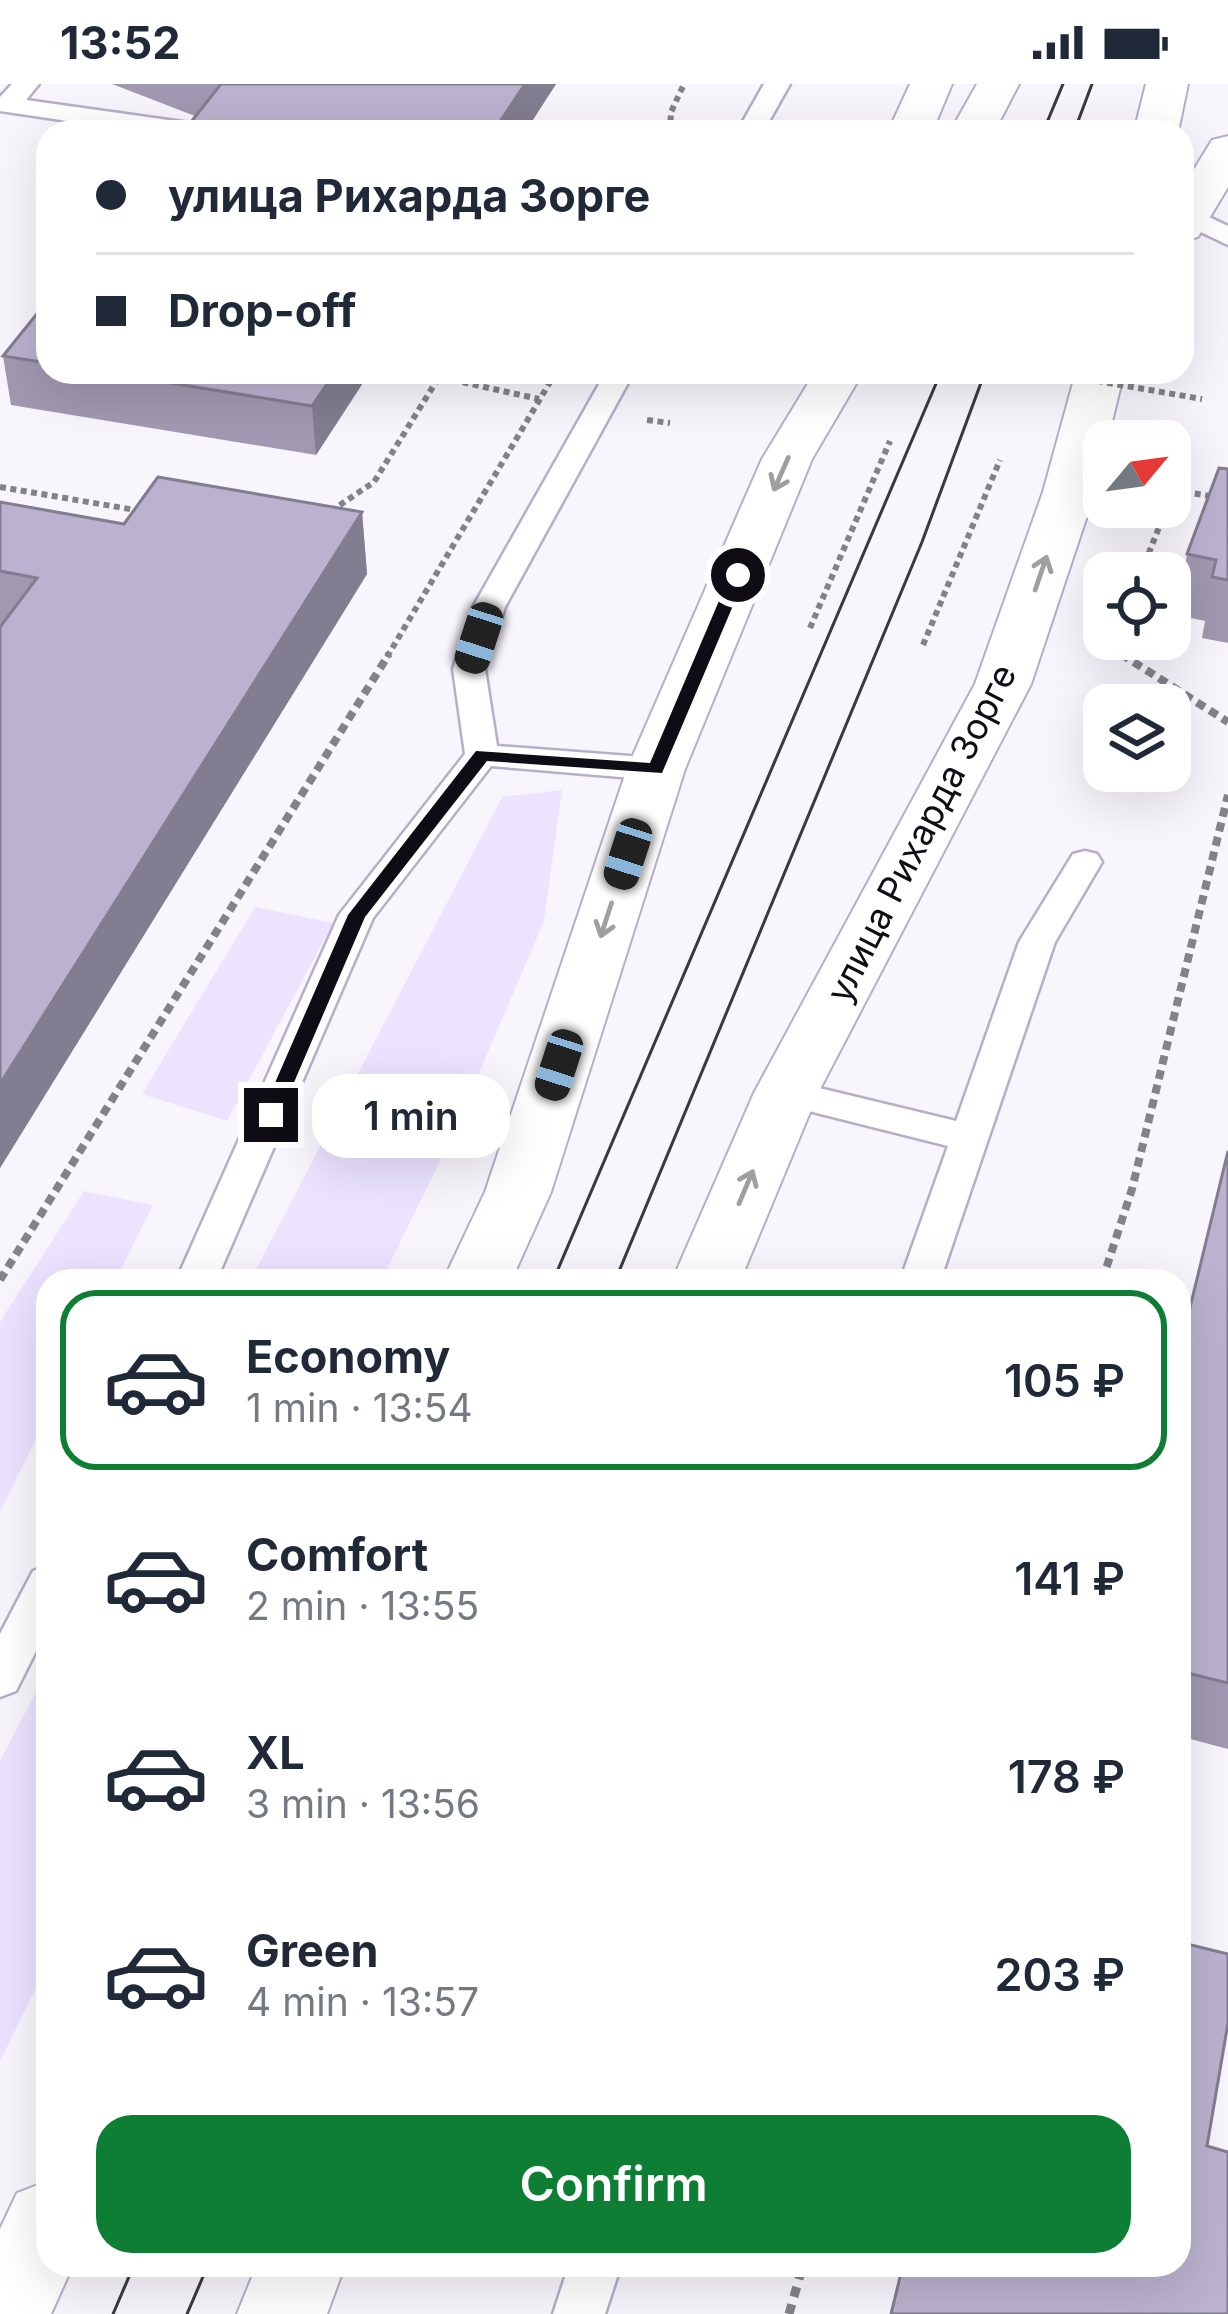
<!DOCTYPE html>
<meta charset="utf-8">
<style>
body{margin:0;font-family:Inter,sans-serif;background:#f2f2f3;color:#1f2937;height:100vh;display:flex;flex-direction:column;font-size:45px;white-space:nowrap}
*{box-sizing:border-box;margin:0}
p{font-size:39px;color:#747a83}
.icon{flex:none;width:66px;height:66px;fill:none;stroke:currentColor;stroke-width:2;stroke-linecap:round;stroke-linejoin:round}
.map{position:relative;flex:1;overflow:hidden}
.drawer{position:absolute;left:36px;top:1185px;width:1155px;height:1008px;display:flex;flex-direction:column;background:#fff;border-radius:36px;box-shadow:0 12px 48px #0002}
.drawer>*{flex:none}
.guide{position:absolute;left:36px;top:36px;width:1158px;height:264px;border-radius:36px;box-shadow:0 12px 48px #0002;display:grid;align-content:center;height:264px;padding:0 60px;background:#fff}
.needle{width:78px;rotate:61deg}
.fabs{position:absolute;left:1083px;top:336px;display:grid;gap:24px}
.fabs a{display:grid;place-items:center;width:108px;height:108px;border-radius:24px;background:#fff;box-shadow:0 12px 48px #0002;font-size:60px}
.end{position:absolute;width:54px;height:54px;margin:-27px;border:15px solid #0f0c15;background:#fff;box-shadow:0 0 0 6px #fff}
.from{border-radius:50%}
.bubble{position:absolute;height:84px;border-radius:36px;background:#fff;box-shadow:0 12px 48px #0002;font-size:39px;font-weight:600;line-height:84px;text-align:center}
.car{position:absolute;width:36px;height:72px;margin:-36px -18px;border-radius:15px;box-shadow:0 0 9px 3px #0007;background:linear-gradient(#222 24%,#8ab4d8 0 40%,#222 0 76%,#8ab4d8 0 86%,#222 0)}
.guide b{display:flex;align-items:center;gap:42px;height:114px;font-size:45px}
.guide b+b{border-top:3px solid #e0e1e3}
.guide i{width:30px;height:30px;background:#1f2937}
ul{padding:21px 0 0;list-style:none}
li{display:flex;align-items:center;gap:36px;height:180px;margin:0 24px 18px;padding:0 36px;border:6px solid transparent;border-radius:36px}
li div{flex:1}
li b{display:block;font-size:45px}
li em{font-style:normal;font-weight:600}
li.on{border-color:#0d7e34}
li>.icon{width:108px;height:108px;stroke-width:1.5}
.primary-button{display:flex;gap:24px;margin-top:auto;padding:24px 60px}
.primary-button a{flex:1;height:138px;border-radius:36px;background:#0d7e34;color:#fff;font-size:48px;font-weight:600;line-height:138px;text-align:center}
.status{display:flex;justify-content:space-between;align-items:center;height:84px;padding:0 60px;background:#fff;direction:ltr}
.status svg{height:33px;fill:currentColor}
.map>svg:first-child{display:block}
.green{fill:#ebe3ff}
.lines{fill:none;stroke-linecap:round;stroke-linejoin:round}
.lane-casing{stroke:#b6aeca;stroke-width:5}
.secondary-casing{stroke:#b6aeca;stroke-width:4}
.path-far2{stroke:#848289;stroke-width:6;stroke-dasharray:6 4.5;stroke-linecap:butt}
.path-far1{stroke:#848289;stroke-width:8;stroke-dasharray:9 6;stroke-linecap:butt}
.path{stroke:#848289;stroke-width:9;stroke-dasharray:10 8;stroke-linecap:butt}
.lane{fill:#fff;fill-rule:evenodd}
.secondary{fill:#fff;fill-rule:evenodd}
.tram{stroke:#3b3841;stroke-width:3}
.path-bridge{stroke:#848289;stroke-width:6;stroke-dasharray:6 4.5;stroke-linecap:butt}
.wall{fill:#a099b1}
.shaded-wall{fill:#827d90}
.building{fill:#bab2ce;stroke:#827d90;stroke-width:3}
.oneway{stroke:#9f9ea1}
.route{fill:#0f0c15}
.labels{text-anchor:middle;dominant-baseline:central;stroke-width:9;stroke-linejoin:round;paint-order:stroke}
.street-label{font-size:36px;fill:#0f0c15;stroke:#fff}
</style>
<div class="status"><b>13:52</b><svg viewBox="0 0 49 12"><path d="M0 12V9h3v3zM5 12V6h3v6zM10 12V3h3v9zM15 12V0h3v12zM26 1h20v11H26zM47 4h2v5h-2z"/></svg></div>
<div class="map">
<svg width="1228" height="2230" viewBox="0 0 1228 2230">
<rect width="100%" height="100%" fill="#f8f6fc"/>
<g class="green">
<path d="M 562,706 L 544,837 L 449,1059 L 381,1197 L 250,1197 L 502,713 Z"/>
<path d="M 255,823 L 333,839 L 227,1037 L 142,1010 Z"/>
<path d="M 84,1107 L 153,1121 L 115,1197 L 48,1197 L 48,1331 L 0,1428 L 0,1238 Z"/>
<path d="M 48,1585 L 48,1879 L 0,1977 L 0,1677 Z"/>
</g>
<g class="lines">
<g class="lane-casing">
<g id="lane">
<path d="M 12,0 L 39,0 L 26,16 L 197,40 L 210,48 L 142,48 L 0,27 L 0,13 Z"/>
<path d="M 764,0 L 790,0 L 763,48 L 737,48 Z"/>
<path d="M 1190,124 L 1228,142 L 1228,161 L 1182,139 L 1182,126 Z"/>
<path d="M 606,288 L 634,288 L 505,523 L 485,585 L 497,662 L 656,674 L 668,678 L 673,685 L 668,692 L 656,696 L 491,682 L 373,834 L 216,1197 L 176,1197 L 339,831 L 465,670 L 453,585 L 473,523 Z"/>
<path d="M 1085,767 L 1097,770 L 1102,778 L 1055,858 L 940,1197 L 900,1197 L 948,1062 L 773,1018 L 767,1009 L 773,1000 L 786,996 L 956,1037 L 1019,858 L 1073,770 Z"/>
<path d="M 48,1481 L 48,1543 L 16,1607 L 0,1613 L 0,1550 L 33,1487 Z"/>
<path d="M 569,2181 L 621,2181 L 605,2230 L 553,2230 Z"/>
</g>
</g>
<g class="secondary-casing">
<g id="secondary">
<path d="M 910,0 L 952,0 L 932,48 L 888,48 Z"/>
<path d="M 977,0 L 1019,0 L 994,48 L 950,48 Z"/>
<path d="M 1146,0 L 1188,0 L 1178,48 L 1134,48 Z"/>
<path d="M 1228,52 L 1228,103 L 1198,153 L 1182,157 L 1182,105 L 1212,56 Z"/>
<path d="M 815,288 L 863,288 L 812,375 L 685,685 L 551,1108 L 511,1197 L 443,1197 L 485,1108 L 627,685 L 762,375 Z"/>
<path d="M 1076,288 L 1124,288 L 1095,408 L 1031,600 L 818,1009 L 740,1197 L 672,1197 L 754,1009 L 975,600 L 1043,408 Z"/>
<path d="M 48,2097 L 48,2181 L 73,2181 L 51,2230 L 0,2230 L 0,2145 L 17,2109 Z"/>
<path d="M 257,2181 L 345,2181 L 327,2230 L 237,2230 Z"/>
</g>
</g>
<g class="path-far2">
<path d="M 670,48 L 671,28 L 684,0"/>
<path d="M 647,336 L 670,339"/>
<path d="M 0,403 L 141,427"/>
<path d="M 1170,415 L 1173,406 L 1228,415"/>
<path d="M 331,427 L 374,398 L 439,293 L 539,315"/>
<path d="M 1141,489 L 1167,423"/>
<path d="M 810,544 L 890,357"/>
<path d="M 1116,555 L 1112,565 L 1125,573"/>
<path d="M 923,561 L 1000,376"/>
<path d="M 387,573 L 556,288"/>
</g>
<g class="path-far1">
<path d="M 1121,570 L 1228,638"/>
<path d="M 0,1196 L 389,570"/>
<path d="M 1102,1197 L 1132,1105 L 1228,711"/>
</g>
<path class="path" d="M 789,2230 L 803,2181"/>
<use href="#lane" class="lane"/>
<use href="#secondary" class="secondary"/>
<g class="tram">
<path d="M 1043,48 L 1063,0"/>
<path d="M 1074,48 L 1092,0"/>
<path d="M 553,1197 L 941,288"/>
<path d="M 615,1197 L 922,458 L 985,288"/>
<path d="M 113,2230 L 134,2181"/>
<path d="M 187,2230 L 208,2181"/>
</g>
<path class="path-bridge" d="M 1045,288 L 1202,315"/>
</g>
<g class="wall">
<path d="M 112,0 L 556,0 L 525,48 L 195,32 Z"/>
<path d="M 48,216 L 48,288 L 370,288 L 316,371 L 11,321 L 3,272 Z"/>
<path d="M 1228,385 L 1228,559 L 1202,554 L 1205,537 L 1177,531 L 1187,470 Z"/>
<path d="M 0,418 L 124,440 L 362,428 L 367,490 L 0,1084 Z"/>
<path d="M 1228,1067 L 1228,1665 L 1179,1652 L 1179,1269 Z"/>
</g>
<g class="shaded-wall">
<path d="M 525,0 L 556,0 L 525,48 L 493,48 Z"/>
<path d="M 335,288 L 370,288 L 316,371 L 312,322 Z"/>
<path d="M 362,428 L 367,490 L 0,1084 L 0,1000 Z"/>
</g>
<g class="building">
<path d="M 221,0 L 525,0 L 493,48 L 183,48 Z"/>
<path d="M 48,216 L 48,279 L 3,272 Z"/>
<path d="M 103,288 L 335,288 L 312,322 Z"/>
<path d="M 1219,384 L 1228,385 L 1228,496 L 1212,493 L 1216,476 L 1187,470 Z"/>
<path d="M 158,393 L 362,428 L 0,1000 L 0,543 L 37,494 L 0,487 L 0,418 L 124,440 Z"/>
<path d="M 1228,1067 L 1228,1599 L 1179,1587 L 1179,1269 Z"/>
<path d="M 1179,1858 L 1228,1870 L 1228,1939 L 1207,2062 L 1228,2068 L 1228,2230 L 891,2230 L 903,2181 L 1179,2181 Z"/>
</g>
<defs><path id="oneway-shaft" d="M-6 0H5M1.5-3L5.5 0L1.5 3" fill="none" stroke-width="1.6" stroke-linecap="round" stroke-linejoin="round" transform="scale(3)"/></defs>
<g class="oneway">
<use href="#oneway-shaft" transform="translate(781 390) rotate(114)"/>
<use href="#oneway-shaft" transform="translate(1041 489) rotate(-71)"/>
<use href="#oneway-shaft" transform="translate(606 836) rotate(108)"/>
<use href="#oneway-shaft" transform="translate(746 1103) rotate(-67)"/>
</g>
<path class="route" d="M 738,486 L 746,491 L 662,689 L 487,677 L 365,833 L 280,1031 L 271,1038 L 264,1036 L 261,1031 L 348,831 L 476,667 L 650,679 L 730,491 Z"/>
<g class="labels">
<g class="street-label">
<text transform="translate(921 749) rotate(-63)">улица Рихарда Зорге</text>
</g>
</g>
</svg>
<div class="fabs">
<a><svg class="needle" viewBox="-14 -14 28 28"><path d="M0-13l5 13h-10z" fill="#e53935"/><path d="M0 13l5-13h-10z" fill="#747a83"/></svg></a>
<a><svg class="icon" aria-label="locate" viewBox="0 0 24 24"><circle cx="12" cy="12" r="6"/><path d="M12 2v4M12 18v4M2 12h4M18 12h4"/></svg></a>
<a><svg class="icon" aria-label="layers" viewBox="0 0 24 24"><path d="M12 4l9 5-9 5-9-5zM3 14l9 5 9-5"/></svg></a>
</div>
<i class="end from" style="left:738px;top:491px"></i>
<i class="end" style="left:271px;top:1031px"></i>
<div class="bubble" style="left:312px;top:990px;width:198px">1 min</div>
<i class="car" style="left:479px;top:554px;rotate:198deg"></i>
<i class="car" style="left:628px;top:770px;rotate:198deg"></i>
<i class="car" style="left:559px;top:981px;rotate:198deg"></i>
<div class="guide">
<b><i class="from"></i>улица Рихарда Зорге</b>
<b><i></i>Drop-off</b>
</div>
<section class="drawer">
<ul>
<li class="on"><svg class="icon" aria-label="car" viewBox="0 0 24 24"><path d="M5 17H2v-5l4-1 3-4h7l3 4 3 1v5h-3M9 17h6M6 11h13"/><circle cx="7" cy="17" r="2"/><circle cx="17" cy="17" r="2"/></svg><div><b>Economy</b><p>1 min · 13:54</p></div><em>105 ₽</em></li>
<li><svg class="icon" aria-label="car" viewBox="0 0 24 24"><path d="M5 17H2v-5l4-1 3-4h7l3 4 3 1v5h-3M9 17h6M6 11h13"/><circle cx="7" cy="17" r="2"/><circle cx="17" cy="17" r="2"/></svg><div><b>Comfort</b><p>2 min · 13:55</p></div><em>141 ₽</em></li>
<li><svg class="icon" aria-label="car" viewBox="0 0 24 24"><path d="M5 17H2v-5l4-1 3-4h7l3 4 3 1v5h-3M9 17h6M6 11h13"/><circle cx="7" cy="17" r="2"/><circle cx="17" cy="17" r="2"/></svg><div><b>XL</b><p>3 min · 13:56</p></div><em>178 ₽</em></li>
<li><svg class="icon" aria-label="car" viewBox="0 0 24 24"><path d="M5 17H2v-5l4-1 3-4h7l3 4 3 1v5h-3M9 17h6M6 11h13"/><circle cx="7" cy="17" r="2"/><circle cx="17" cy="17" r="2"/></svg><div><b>Green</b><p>4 min · 13:57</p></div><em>203 ₽</em></li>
</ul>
<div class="primary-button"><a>Confirm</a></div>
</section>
</div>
